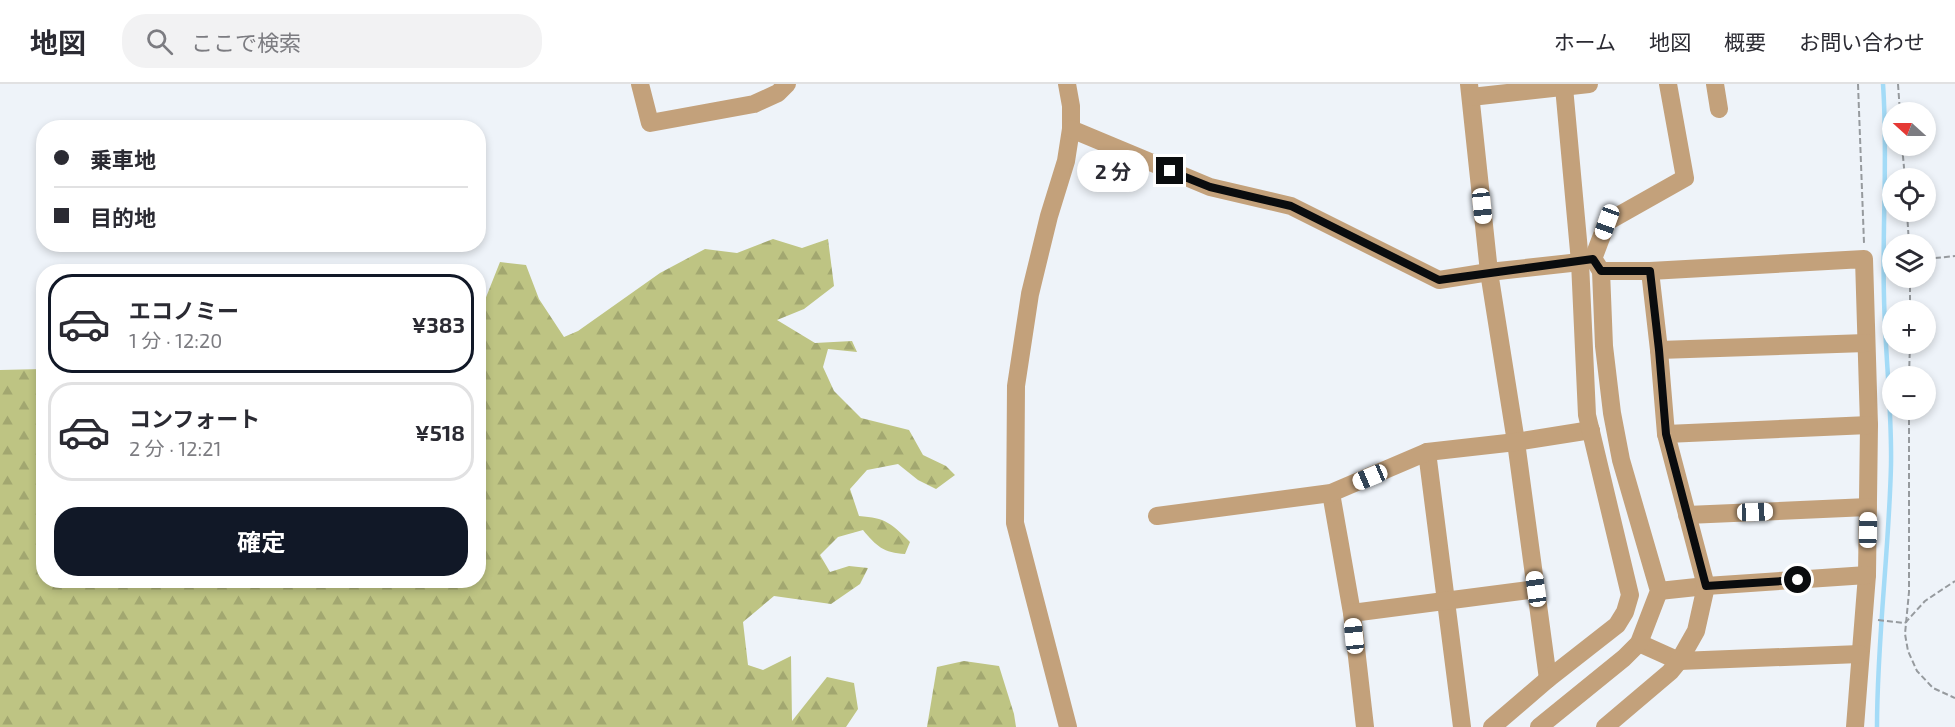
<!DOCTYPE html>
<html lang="ja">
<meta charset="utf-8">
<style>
body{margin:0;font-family:"Exo 2","Noto Sans JP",sans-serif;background:#f2f2f3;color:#2b2b33;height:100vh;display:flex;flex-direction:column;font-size:22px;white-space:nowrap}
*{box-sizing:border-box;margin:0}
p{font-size:20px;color:#7c7c81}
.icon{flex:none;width:33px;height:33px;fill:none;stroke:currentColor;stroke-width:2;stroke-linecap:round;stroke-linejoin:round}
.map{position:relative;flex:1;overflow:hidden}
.panel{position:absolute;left:36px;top:180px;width:450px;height:324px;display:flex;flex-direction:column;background:#fff;border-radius:24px;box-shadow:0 3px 9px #0003}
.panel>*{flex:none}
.hud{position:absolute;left:36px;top:36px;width:450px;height:132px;border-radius:24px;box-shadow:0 3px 9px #0003;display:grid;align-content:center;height:132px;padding:0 18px;background:#fff}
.needle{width:39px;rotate:291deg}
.tools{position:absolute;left:1882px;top:18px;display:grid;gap:12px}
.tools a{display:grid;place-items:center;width:54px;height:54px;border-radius:50%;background:#fff;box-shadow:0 3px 9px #0003;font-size:30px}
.end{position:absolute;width:27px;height:27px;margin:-14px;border:8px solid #0a0c0e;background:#fff;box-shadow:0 0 0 3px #fff}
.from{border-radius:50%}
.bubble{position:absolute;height:42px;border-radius:21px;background:#fff;box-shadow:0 3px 9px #0003;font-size:20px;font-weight:700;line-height:42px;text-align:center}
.car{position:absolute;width:18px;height:36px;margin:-18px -9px;border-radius:8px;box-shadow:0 0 4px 2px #0007;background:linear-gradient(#fff 24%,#345 0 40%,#fff 0 76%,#345 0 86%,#fff 0)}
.hud b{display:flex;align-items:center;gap:21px;height:57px;font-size:22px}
.hud b+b{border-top:2px solid #e1e1e2}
.hud i{width:15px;height:15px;background:#2b2b33}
ul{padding:10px 0 0;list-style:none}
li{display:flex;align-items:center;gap:18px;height:99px;margin:0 12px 9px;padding:0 6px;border:3px solid #e1e1e2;border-radius:24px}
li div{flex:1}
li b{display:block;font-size:22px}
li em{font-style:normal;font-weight:700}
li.current{border-color:#111827}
li>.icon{width:54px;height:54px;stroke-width:1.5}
.action{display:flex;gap:12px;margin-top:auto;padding:12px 18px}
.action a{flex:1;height:69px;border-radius:24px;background:#111827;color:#fff;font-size:24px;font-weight:700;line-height:69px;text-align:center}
header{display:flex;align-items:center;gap:36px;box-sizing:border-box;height:84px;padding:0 30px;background:#fff;border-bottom:2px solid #e1e1e2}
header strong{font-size:28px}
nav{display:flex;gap:33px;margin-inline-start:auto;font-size:21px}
.search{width:420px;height:54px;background:#f2f2f3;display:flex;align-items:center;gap:15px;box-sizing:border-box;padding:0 21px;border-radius:24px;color:#7c7c81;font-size:22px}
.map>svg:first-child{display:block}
.forest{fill:url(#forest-firs)}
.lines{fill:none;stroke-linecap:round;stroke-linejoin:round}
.stream{stroke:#a3dbf7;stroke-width:4.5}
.path{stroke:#969a9e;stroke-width:2;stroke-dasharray:6 3;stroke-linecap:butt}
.minor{stroke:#c3a17b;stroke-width:18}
.route{stroke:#0a0c0e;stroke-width:8}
</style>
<header>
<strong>地図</strong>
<div class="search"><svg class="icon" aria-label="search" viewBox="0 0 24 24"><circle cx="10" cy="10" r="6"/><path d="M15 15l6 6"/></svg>ここで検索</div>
<nav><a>ホーム</a><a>地図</a><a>概要</a><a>お問い合わせ</a></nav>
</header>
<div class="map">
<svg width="1955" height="643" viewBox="0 0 1955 643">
<defs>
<pattern id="forest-firs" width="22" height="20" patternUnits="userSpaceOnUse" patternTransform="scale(1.5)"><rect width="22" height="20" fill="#bec483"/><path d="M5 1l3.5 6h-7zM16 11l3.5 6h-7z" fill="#a2a770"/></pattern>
</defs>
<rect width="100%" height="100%" fill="#eef3f9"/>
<g class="forest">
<path d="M 773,155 L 802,164 L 828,155 L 834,202 L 804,225 L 777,236 L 815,259 L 852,257 L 857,268 L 828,265 L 823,283 L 834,307 L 861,334 L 909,346 L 923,371 L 946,382 L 955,391 L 936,405 L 918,396 L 898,380 L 867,386 L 850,405 L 859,432 C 886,434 891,439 910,458 L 905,470 C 884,469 876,462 863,446 L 838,453 L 820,471 L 830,488 L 849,482 L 868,484 L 860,500 L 831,520 L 774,512 L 743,538 L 748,581 L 763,586 L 791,572 L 792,637 L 827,593 L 854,599 L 858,625 L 846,643 L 0,643 L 0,286 L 43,285 L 44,496 L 478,496 L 478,341 L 482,338 L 478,336 L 479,231 L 500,178 L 526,181 L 539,215 L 564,253 L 578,247 L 660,189 L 705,165 L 737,169 Z"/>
<path d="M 964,577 L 999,582 L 1014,630 L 1016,643 L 927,643 L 937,583 Z"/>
</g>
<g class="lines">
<path class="stream" d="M 1877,643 C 1877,555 1889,468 1891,381 C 1892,325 1885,269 1884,213 C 1882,142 1888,71 1883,0"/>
<g class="path">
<path d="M 1858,0 L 1864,159"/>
<path d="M 1898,0 L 1900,28"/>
<path d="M 1902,62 L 1905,94"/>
<path d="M 1907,128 L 1909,160"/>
<path d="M 1926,175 L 1955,172"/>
<path d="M 1910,226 L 1910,194"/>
<path d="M 1909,292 L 1910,260"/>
<path d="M 1909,326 L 1909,508 L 1905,550 L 1908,567 L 1917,587 L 1933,604 L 1955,614"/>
<path d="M 1878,536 L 1905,539"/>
<path d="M 1905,539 L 1925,517 L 1955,497"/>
</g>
<g class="minor">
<path d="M 640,0 L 650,39 L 754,20 L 778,9 L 787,0"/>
<path d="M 1067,0 L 1071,22 L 1071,45 L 1066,77 L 1049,132 L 1030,210 L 1016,302 L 1015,439 L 1068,643"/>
<path d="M 1469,0 L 1489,188 L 1516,358 L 1548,595"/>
<path d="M 1715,0 L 1719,25"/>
<path d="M 1471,13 L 1589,0"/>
<path d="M 1071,45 L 1210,103 L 1291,122 L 1439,196 L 1489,188 L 1580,178 L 1593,175"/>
<path d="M 1593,175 L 1607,138 L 1685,94 L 1668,0"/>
<path d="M 1601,187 L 1650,187 L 1864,175 L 1869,341 L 1867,491 L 1855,643"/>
<path d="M 1659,266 L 1866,259"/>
<path d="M 1666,350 L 1869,341"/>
<path d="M 1427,368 L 1462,643"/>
<path d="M 1331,409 L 1352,529 L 1365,643"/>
<path d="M 1687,431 L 1868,423"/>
<path d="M 1157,432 L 1331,409 L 1427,368 L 1516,358 L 1591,346"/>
<path d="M 1659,507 L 1706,502 L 1867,491"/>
<path d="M 1352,529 L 1536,505"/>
<path d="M 1639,559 L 1679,577 L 1860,570"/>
<path d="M 1492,643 L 1548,595 L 1617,541 L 1625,528 L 1630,511 L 1587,331 L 1580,178 L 1564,3"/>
<path d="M 1539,643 L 1624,574 L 1639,559 L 1659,507 L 1621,376 L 1612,329 L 1604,262 L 1601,187 L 1596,179"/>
<path d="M 1605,643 L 1670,588 L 1679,577 L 1696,547 L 1706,502 L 1666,350 L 1659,266 L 1650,187"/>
</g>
</g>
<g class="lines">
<path class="route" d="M 1170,87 L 1210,103 L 1291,122 L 1439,196 L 1593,175 L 1601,187 L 1650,187 L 1659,266 L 1666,350 L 1706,502 L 1798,496"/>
</g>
</svg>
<div class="tools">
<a><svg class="needle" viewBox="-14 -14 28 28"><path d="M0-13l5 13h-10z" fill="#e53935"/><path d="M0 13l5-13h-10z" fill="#7c7c81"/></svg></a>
<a><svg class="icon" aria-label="locate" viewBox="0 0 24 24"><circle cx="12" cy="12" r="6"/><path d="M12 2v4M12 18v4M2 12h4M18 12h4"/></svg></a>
<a><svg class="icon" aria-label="layers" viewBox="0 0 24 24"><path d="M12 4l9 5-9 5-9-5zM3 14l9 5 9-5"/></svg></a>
<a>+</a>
<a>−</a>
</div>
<i class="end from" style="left:1798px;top:496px"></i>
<i class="end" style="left:1170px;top:87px"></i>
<div class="bubble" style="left:1077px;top:66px;width:72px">2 分</div>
<i class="car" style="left:1482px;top:122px;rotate:174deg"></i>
<i class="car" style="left:1607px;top:138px;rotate:200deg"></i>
<i class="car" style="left:1370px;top:393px;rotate:247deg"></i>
<i class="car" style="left:1755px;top:428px;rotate:88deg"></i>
<i class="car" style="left:1868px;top:446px;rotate:1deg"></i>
<i class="car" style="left:1536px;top:505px;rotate:352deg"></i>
<i class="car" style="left:1354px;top:552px;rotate:354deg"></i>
<div class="hud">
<b><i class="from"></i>乗車地</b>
<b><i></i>目的地</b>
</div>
<section class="panel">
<ul>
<li class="current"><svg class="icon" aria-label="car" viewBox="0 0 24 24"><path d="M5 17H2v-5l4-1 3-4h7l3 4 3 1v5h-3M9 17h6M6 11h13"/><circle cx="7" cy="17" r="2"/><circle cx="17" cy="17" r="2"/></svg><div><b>エコノミー</b><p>1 分 · 12:20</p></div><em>¥383</em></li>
<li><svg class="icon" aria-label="car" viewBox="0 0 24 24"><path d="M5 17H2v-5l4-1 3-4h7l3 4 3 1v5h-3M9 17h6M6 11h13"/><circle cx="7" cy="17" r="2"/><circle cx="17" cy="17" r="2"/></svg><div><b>コンフォート</b><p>2 分 · 12:21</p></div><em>¥518</em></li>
</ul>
<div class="action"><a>確定</a></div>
</section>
</div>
